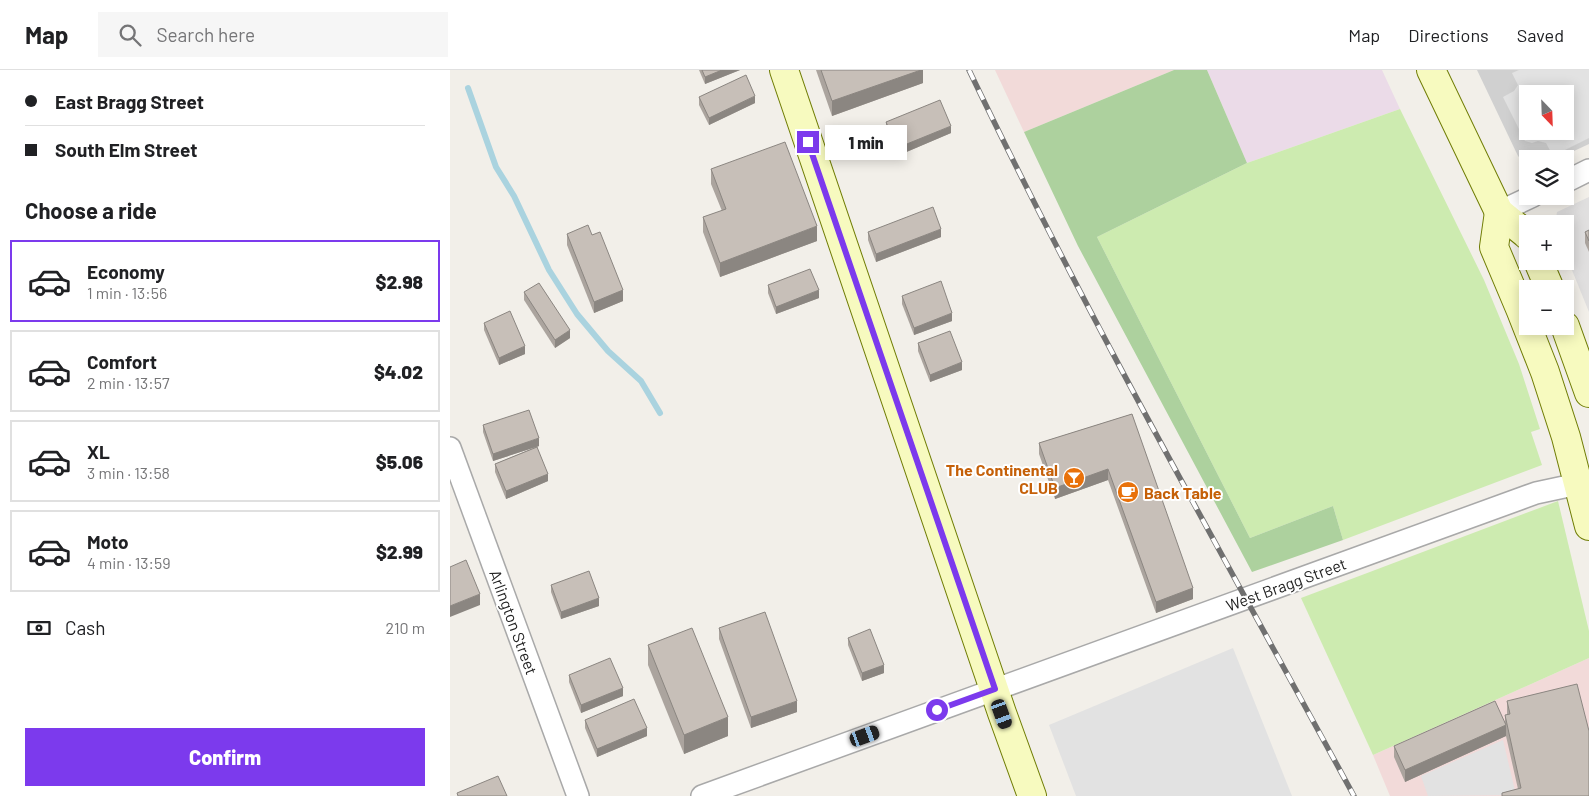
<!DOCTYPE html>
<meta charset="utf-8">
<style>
body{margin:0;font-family:Barlow,sans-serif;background:#f6f6f6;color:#202124;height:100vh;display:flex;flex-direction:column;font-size:19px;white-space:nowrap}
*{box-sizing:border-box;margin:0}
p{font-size:16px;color:#757577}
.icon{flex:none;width:28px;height:28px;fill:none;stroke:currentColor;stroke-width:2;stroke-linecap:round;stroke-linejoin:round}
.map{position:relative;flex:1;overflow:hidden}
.drawer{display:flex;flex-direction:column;background:#fff;width:450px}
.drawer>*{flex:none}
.guide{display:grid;align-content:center;height:110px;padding:0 25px;background:#fff}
.needle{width:32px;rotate:157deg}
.buttons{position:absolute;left:1069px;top:15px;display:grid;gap:10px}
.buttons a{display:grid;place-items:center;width:55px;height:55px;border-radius:0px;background:#fff;box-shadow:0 2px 12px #0003;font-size:25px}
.end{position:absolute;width:22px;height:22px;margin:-11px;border:6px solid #7c3aed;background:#fff;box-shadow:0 0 0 2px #fff}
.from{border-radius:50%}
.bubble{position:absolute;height:35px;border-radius:0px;background:#fff;box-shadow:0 2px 12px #0003;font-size:16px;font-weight:800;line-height:35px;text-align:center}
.car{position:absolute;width:15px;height:30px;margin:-15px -8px;border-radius:6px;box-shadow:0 0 4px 1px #0007;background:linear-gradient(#222 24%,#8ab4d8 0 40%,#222 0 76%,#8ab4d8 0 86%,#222 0)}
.guide b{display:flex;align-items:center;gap:18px;height:48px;font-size:19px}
.guide b+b{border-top:1px solid #e0e0e0}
.guide i{width:12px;height:12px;background:#202124}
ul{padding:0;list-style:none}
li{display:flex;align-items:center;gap:15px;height:82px;margin:0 10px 8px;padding:0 15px;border:2px solid #e0e0e0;border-radius:0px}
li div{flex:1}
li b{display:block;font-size:19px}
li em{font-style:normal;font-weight:800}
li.on{border-color:#7c3aed}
li>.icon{width:45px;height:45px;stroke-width:1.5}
h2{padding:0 25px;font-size:22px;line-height:60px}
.pay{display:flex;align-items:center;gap:12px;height:55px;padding:0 25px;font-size:19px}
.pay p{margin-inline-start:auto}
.cta{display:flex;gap:10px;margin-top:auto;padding:10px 25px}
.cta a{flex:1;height:58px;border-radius:0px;background:#7c3aed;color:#fff;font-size:20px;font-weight:800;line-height:58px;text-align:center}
header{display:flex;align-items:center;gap:30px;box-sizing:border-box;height:70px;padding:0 25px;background:#fff;border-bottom:1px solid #e0e0e0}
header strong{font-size:24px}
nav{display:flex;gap:28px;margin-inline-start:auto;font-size:18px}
.search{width:350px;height:45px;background:#f6f6f6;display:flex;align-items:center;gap:12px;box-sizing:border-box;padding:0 18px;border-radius:0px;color:#757577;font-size:19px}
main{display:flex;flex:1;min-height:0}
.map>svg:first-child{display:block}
.residential{fill:#e0dfdf}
.commercial{fill:#f2dad9}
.industrial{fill:#ebdbe8}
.religious{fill:#d0d0d0;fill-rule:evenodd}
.grass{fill:#cdebb0}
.forest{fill:#add19e}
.parking{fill:#e2e2e2;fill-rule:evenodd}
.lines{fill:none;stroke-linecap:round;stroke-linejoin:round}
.stream{stroke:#aad3df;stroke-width:6}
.street-casing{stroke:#a9a9a9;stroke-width:24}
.secondary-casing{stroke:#707d05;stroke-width:30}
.street{stroke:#fff;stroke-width:21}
.secondary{stroke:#f7fabf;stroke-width:28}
.rail-casing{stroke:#707070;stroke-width:5.5}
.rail{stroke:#fff;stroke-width:4;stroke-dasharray:11;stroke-linecap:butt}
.wall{fill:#aba49e}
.shaded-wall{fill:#8b8681}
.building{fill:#c7bfb8;stroke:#8b8681}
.route{stroke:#7c3aed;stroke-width:6}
.labels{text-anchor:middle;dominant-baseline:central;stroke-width:4;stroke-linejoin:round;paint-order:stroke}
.food-label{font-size:16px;font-weight:bold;fill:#c56008;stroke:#fff;text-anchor:end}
.street-label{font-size:16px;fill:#222;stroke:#fff}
</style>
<header>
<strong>Map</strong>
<div class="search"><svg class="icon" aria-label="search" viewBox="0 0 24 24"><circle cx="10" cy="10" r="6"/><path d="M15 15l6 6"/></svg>Search here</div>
<nav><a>Map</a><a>Directions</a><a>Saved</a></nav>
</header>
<main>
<section class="drawer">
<div class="guide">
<b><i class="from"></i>East Bragg Street</b>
<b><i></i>South Elm Street</b>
</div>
<h2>Choose a ride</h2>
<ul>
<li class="on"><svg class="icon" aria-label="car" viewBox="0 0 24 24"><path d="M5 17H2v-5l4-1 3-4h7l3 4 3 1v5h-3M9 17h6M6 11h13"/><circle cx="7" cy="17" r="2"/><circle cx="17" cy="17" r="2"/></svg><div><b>Economy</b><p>1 min · 13:56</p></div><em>$2.98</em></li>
<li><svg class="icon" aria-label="car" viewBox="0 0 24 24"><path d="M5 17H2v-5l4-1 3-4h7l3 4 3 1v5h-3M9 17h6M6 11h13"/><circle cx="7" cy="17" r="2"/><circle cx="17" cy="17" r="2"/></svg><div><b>Comfort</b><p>2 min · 13:57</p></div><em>$4.02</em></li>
<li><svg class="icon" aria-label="car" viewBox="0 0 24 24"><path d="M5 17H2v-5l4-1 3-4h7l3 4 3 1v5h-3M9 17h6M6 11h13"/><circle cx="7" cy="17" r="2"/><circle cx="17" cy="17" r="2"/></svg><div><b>XL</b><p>3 min · 13:58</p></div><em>$5.06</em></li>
<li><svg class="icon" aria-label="car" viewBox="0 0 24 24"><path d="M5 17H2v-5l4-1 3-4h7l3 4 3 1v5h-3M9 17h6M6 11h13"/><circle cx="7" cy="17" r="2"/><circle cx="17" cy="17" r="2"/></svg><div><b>Moto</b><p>4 min · 13:59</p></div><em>$2.99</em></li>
</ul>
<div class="pay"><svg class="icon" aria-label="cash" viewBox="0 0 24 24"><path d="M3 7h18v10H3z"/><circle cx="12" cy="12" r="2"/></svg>Cash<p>210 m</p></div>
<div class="cta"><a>Confirm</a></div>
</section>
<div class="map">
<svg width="1139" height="726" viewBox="0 0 1139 726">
<rect width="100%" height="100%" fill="#f2efe9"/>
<path class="residential" d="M 1139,127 L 1139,242 L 1115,183 L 1115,154 L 1105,154 L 1107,142 Z"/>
<g class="commercial">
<path d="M 545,0 L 724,0 L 574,62 Z"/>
<path d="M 1139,588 L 1139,726 L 940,726 L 923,685 Z"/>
</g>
<path class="industrial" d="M 757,0 L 932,0 L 950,39 L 797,93 Z"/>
<path class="religious" d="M 1027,0 L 1139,0 L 1139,74 L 1107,89 L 1078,89 L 1077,95 L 1068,86 ZM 1078,24 L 1115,24 L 1115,61 L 1078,61 Z"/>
<g class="grass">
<path d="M 950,39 L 1034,210 L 1069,294 L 1090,359 L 1081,362 L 1092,395 L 893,470 L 883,436 L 800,468 L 647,167 L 797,93 Z"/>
<path d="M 1108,431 L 1139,561 L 1139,588 L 923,685 L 851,528 Z"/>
</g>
<path class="forest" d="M 724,0 L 757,0 L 797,93 L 647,167 L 800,468 L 883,436 L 893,470 L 802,502 L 628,176 L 574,62 Z"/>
<g class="parking">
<path d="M 1069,0 L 1139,0 L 1139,68 L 1103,86 L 1096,73 L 1088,71 L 1082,73 L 1075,71 L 1053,27 L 1064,21 L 1068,15 L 1062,3 ZM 1078,24 L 1115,24 L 1115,61 L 1078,61 Z"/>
<path d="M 783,578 L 842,726 L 626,726 L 599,655 Z"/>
<path d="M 1053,670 L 1066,725 L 978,726 L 971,706 Z"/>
</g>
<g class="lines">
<path class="stream" d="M 18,18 L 46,97 L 64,126 L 99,200 L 127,244 L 158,281 L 191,311 L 210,343"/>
<g class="street-casing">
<g id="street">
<path d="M 1115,112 L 1139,100"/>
<path d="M 1049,142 L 1083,126"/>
<path d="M 0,378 L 128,726"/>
<path d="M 252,726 L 1086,423 L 1128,414"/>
</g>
</g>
<g class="secondary-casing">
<g id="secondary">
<path d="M 334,0 L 552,643 L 582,726"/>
<path d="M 981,0 L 1049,142 L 1076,164 L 1078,166"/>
<path d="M 1049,142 L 1044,177 L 1071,241 L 1095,302 L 1116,367 L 1139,456"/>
<path d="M 1088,191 L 1100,219"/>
<path d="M 1115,256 L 1139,323"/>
</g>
</g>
<use href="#street" class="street"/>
<use href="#secondary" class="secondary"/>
<g class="rail-casing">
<path id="rail" d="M 519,0 C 637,247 773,485 904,726"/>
</g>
<use href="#rail" class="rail"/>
</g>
<g class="wall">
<path d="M 249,0 L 290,0 L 255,14 Z"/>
<path d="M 366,0 L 473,0 L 473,13 L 382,46 Z"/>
<path d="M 249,27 L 305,33 L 259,55 L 249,35 Z"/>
<path d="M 436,52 L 501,63 L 447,86 L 436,60 Z"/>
<path d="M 261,99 L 367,171 L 270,207 L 253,162 L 253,147 L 272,141 L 261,114 Z"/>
<path d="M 1139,160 L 1139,182 L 1135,173 L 1135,162 Z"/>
<path d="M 418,162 L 491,167 L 426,192 L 418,170 Z"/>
<path d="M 117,164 L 142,165 L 173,231 L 144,243 L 117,175 Z"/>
<path d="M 318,215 L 369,228 L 326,244 L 318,223 Z"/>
<path d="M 74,222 L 120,268 L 105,278 L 74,230 Z"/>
<path d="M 452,226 L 502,251 L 464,265 L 452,234 Z"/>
<path d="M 34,253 L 75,284 L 49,295 L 34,260 Z"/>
<path d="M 468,273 L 512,300 L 480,312 L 468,281 Z"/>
<path d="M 682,344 L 743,529 L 706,543 L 658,410 L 605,429 L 589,384 L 589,373 Z"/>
<path d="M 33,355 L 89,376 L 87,377 L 98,411 L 56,429 L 45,402 L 45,394 L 86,377 L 43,391 L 33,362 Z"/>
<path d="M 101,515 L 149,536 L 111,549 L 101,522 Z"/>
<path d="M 269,558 L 347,642 L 301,658 L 269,569 Z"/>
<path d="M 398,568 L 434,603 L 412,611 L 398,575 Z"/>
<path d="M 198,575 L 278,666 L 234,684 L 198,595 Z"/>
<path d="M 119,605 L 173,626 L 131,643 L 119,612 Z"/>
<path d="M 1057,631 L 1139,726 L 1052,726 L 1052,723 L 1068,719 L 1056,666 L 955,712 L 944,687 L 944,676 L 1055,652 L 1055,645 L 1057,645 Z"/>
<path d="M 135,650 L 197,666 L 147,687 L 135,658 Z"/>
</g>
<g class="shaded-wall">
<path d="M 272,0 L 290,0 L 255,14 L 255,7 Z"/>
<path d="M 471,0 L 473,0 L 473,13 L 382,46 L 382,31 Z"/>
<path d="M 305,26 L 305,33 L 259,55 L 259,48 Z"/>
<path d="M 501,56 L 501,63 L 447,86 L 447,78 Z"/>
<path d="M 367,156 L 367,171 L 270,207 L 270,193 Z"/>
<path d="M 491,159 L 491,167 L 426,192 L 426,184 Z"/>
<path d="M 173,220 L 173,231 L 144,243 L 144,232 Z"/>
<path d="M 369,220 L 369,228 L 326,244 L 326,237 Z"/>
<path d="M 502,243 L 502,251 L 464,265 L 464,258 Z"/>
<path d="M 120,260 L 120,268 L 105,278 L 105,270 Z"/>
<path d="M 75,276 L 75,284 L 49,295 L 49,288 Z"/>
<path d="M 512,292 L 512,300 L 480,312 L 480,305 Z"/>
<path d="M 89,368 L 89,376 L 43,391 L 43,384 Z"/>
<path d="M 658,399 L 658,410 L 605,429 L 605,418 Z"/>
<path d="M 98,404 L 98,411 L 56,429 L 56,421 Z"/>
<path d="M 743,518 L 743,529 L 706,543 L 706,532 Z"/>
<path d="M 30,524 L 30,535 L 0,547 L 0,536 Z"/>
<path d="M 149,528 L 149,536 L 111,549 L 111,542 Z"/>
<path d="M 434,595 L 434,603 L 412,611 L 412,603 Z"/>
<path d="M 173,618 L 173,626 L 131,643 L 131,635 Z"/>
<path d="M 347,631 L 347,642 L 301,658 L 301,647 Z"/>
<path d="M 278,647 L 278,666 L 234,684 L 234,665 Z"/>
<path d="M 1056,655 L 1056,666 L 955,712 L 955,700 Z"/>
<path d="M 197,658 L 197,666 L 147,687 L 147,679 Z"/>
</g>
<g class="building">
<path d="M 252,0 L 272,0 L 255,7 Z"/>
<path d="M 371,0 L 471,0 L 382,31 Z"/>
<path d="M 296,5 L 305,26 L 259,48 L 249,27 Z"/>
<path d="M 490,30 L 501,56 L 447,78 L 436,52 Z"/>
<path d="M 335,72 L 367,156 L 270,193 L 253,147 L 276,139 L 261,99 Z"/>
<path d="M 483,137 L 491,159 L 426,184 L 418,162 Z"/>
<path d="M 138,155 L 142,165 L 150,162 L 173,220 L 144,232 L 117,164 Z"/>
<path d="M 1139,160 L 1139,171 L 1135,162 Z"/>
<path d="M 360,199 L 369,220 L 326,237 L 318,215 Z"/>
<path d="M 491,211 L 502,243 L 464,258 L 452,226 Z"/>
<path d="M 89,213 L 120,260 L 105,270 L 74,222 Z"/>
<path d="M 60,241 L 75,276 L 49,288 L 34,253 Z"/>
<path d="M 500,261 L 512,292 L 480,305 L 468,273 Z"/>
<path d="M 79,340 L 89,368 L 43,384 L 33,355 Z"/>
<path d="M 682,344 L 743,518 L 706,532 L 658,399 L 605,418 L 589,373 Z"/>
<path d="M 87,377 L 98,404 L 56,421 L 45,394 Z"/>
<path d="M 16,490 L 30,524 L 0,536 L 0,497 Z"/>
<path d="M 139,501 L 149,528 L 111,542 L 101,515 Z"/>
<path d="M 315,542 L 347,631 L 301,647 L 269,558 Z"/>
<path d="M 242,558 L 278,647 L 234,665 L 198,575 Z"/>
<path d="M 420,559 L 434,595 L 412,603 L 398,568 Z"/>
<path d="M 160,588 L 173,618 L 131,635 L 119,605 Z"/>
<path d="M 1127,614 L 1139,661 L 1139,726 L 1052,726 L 1052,723 L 1071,718 L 1055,645 L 1060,644 L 1057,631 Z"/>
<path d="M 184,629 L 197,658 L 147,679 L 135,650 Z"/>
<path d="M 1045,631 L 1056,655 L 955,700 L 944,676 Z"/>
<path d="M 48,706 L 57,726 L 8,726 L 7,723 Z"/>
</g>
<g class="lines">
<path class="route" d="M 358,72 L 545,619 L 487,640"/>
</g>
<defs>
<g id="bar-disc" transform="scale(1.125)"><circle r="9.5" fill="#e8710a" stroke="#fff"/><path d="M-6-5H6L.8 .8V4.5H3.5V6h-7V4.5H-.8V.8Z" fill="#fff"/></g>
<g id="cafe-disc" transform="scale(1.125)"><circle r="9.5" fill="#e8710a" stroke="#fff"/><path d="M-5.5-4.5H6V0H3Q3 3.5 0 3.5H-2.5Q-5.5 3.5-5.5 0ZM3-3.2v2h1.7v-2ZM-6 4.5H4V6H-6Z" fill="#fff"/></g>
</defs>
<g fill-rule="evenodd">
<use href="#bar-disc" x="624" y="408"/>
<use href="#cafe-disc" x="678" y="422"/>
</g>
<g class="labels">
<g class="food-label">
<text x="608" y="399">The Continental<tspan x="608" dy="18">CLUB</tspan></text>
<text x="694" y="422" text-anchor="start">Back Table</text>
</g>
<g class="street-label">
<text transform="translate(836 514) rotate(-20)">West Bragg Street</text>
<text transform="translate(64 552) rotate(70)">Arlington Street</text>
</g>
</g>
</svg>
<div class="buttons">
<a><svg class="needle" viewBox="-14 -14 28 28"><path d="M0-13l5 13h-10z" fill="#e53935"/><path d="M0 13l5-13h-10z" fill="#757577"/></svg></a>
<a><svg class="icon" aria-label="layers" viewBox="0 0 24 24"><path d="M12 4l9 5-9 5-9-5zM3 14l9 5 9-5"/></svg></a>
<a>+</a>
<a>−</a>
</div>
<i class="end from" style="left:487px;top:640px"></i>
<i class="end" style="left:358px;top:72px"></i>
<div class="bubble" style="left:375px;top:55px;width:82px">1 min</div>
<i class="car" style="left:552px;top:644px;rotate:160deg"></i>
<i class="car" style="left:415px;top:666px;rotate:70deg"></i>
</div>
</main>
